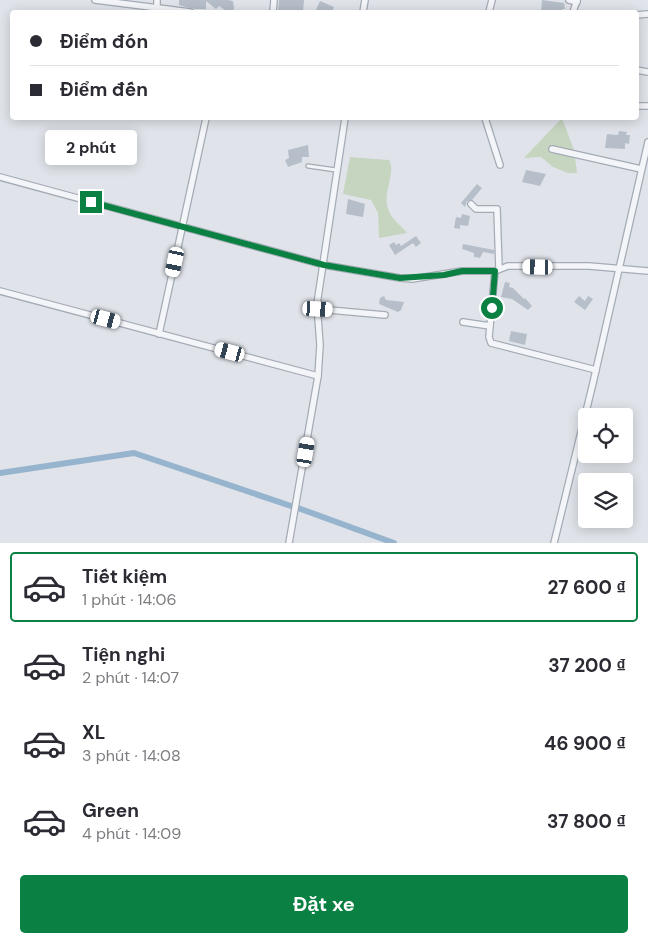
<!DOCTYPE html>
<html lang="vi">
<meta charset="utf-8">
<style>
body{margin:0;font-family:"DM Sans",sans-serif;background:#f2f2f3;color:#2b2b33;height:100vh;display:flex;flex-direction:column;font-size:19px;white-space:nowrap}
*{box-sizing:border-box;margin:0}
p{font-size:16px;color:#7c7c81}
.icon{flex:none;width:28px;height:28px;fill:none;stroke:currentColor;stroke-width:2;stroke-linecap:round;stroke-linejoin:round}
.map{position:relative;height:543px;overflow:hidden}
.drawer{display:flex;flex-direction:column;background:#fff;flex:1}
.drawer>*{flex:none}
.banner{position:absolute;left:10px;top:10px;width:629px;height:110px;border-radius:5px;box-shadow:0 2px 12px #0003;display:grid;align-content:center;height:110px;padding:0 20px;background:#fff}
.fabs{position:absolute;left:578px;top:408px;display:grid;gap:10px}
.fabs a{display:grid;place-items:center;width:55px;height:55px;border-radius:5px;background:#fff;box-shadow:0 2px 12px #0003;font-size:25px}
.end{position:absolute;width:22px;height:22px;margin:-11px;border:6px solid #0b8043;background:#fff;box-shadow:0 0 0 2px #fff}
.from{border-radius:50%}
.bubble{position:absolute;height:35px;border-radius:5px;background:#fff;box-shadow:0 2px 12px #0003;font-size:16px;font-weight:700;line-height:35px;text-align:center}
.car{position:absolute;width:15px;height:30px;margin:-15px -8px;border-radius:6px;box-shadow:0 0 4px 1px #0007;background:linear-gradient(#fff 24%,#345 0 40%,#fff 0 76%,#345 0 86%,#fff 0)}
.banner b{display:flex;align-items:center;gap:18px;height:48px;font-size:19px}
.banner b+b{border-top:1px solid #e1e1e2}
.banner i{width:12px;height:12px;background:#2b2b33}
ul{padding:9px 0 0;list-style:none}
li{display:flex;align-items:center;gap:15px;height:70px;margin:0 10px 8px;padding:0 10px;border:2px solid transparent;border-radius:5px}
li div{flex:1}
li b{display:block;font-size:19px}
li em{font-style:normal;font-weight:700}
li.selected{border-color:#0b8043}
li>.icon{width:45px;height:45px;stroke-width:1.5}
.action{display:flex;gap:10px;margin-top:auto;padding:10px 20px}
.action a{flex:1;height:58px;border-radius:5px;background:#0b8043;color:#fff;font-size:20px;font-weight:700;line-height:58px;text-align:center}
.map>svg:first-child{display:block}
.green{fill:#c6d5c0}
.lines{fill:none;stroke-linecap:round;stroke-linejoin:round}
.canal{stroke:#97b4ce;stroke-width:6}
.building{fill:#b6bec9}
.lane-casing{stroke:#a5abb5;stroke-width:5.5}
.street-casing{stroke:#a5abb5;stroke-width:8}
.lane{stroke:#f3f5f8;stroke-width:3}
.street{stroke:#f3f5f8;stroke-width:5.5}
.route{stroke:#0b8043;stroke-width:6}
</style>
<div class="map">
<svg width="648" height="543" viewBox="0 0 648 543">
<rect width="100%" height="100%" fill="#e0e4ea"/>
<g class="green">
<path d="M 562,118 L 574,150 L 577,173 L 568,173 L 553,167 L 541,157 L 524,158 Z"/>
<path d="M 350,157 L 389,160 C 397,173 381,193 389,211 C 391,218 402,227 407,233 L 379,238 L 378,213 L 371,200 L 343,194 Z"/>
</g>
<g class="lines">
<g class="canal">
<path d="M 0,473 L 134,453 L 294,507"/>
<path d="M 298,508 L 394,543"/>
</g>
</g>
<g class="building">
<path d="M 179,0 L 228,0 L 233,1 L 234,8 L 232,12 L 228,12 L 219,6 L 216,9 L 206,1 L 206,9 L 194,9 L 179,5 Z"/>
<path d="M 279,0 L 304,0 L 303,12 L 278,12 Z"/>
<path d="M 542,0 L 564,3 L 565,9 L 562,9 L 562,12 L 541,12 Z"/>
<path d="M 320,1 L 334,7 L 332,12 L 315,12 Z"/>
<path d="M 619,131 L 627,132 L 626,135 L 630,135 L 629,144 L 625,143 L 625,149 L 605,148 L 607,134 L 618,135 Z"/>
<path d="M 308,145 L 309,157 L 302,157 L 302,162 L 288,167 L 285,160 L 289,158 L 288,150 Z"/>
<path d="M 526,170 L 546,174 L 540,186 L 522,182 Z"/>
<path d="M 477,184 L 482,188 L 472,200 L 467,201 L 465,207 L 461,203 Z"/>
<path d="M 348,199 L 365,204 L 363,217 L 346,214 Z"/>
<path d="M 462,214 L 470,216 L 468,226 L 460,225 L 460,229 L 454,228 L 456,217 L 461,218 Z"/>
<path d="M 416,236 L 421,243 L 416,247 L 413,243 L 395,255 L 389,245 L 394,242 L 396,245 L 399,243 L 401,246 Z"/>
<path d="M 463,244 L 494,250 L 494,254 L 483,252 L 480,258 L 474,257 L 474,253 L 462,249 Z"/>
<path d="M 505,282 L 510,283 L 509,287 L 513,288 L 524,299 L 525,298 L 532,306 L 528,310 L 512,299 L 501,297 Z"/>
<path d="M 384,296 L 386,300 L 404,302 L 401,310 L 398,312 L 379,304 L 380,298 Z"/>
<path d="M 579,296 L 585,301 L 588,296 L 593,299 L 585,310 L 574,302 Z"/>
<path d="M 511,331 L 527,334 L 525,345 L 509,341 Z"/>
</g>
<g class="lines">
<g class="lane-casing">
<path id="lane" d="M 308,166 L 336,170"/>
</g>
<g class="street-casing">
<g id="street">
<path d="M 95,0 L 190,12"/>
<path d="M 569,0 L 577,2"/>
<path d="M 157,8 L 157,0"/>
<path d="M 273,12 L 274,0"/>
<path d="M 363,12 L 365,0"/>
<path d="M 489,12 L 492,0"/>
<path d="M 573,12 L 577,0"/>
<path d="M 636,15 L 648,14"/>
<path d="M 636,70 L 648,72"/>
<path d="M 636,106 L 648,106"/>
<path d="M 485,118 L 500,165"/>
<path d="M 552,149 L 641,169"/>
<path d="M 0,177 L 324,265 L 400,278 L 412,279 L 462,271 L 495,271 L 508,266 L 589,266 L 648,271"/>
<path d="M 471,204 L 476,209 L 497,209 L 499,269"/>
<path d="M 495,271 L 489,337 L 491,343 L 596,370"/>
<path d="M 0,291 L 318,376"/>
<path d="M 318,309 L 385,315"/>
<path d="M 463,322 L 490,326"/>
<path d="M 159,334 L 206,118"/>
<path d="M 289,543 L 318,376 L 320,345 L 317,304 L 345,118"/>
<path d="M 554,543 L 593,383 L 648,142"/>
</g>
</g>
<use href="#lane" class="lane"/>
<use href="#street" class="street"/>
</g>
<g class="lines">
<path class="route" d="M 91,202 L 324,265 L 400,278 L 444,275 L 462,271 L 495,271 L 492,308"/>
</g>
</svg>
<div class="fabs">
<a><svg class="icon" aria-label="locate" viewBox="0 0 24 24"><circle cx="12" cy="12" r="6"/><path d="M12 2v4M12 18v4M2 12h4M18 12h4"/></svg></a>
<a><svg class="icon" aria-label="layers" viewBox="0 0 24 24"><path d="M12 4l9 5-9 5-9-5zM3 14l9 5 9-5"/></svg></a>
</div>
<i class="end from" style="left:492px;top:308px"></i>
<i class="end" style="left:91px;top:202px"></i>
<div class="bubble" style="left:45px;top:130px;width:92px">2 phút</div>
<i class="car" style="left:175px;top:262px;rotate:192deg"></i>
<i class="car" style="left:538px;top:267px;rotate:271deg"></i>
<i class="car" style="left:318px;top:309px;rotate:93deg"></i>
<i class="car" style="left:106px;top:319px;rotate:105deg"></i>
<i class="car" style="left:230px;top:352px;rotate:285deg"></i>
<i class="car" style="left:306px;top:452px;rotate:10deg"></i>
<div class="banner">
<b><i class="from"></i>Điểm đón</b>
<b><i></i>Điểm đến</b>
</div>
</div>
<section class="drawer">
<ul>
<li class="selected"><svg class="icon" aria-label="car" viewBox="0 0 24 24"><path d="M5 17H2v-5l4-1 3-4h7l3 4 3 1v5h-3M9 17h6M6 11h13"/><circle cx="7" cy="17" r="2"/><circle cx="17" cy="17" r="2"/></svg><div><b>Tiết kiệm</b><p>1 phút · 14:06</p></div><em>27 600 ₫</em></li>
<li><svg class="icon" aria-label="car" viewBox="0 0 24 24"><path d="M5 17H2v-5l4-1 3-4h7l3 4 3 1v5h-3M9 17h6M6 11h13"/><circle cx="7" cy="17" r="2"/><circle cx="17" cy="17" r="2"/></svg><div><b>Tiện nghi</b><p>2 phút · 14:07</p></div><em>37 200 ₫</em></li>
<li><svg class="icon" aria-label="car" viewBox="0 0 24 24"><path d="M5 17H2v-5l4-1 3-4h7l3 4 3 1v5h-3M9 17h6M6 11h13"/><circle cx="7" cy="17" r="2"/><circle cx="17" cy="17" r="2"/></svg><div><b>XL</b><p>3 phút · 14:08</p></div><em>46 900 ₫</em></li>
<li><svg class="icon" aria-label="car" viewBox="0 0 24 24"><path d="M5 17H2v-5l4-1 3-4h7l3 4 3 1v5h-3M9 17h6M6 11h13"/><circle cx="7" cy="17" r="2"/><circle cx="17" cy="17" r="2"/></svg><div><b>Green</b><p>4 phút · 14:09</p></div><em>37 800 ₫</em></li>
</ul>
<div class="action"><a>Đặt xe</a></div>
</section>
